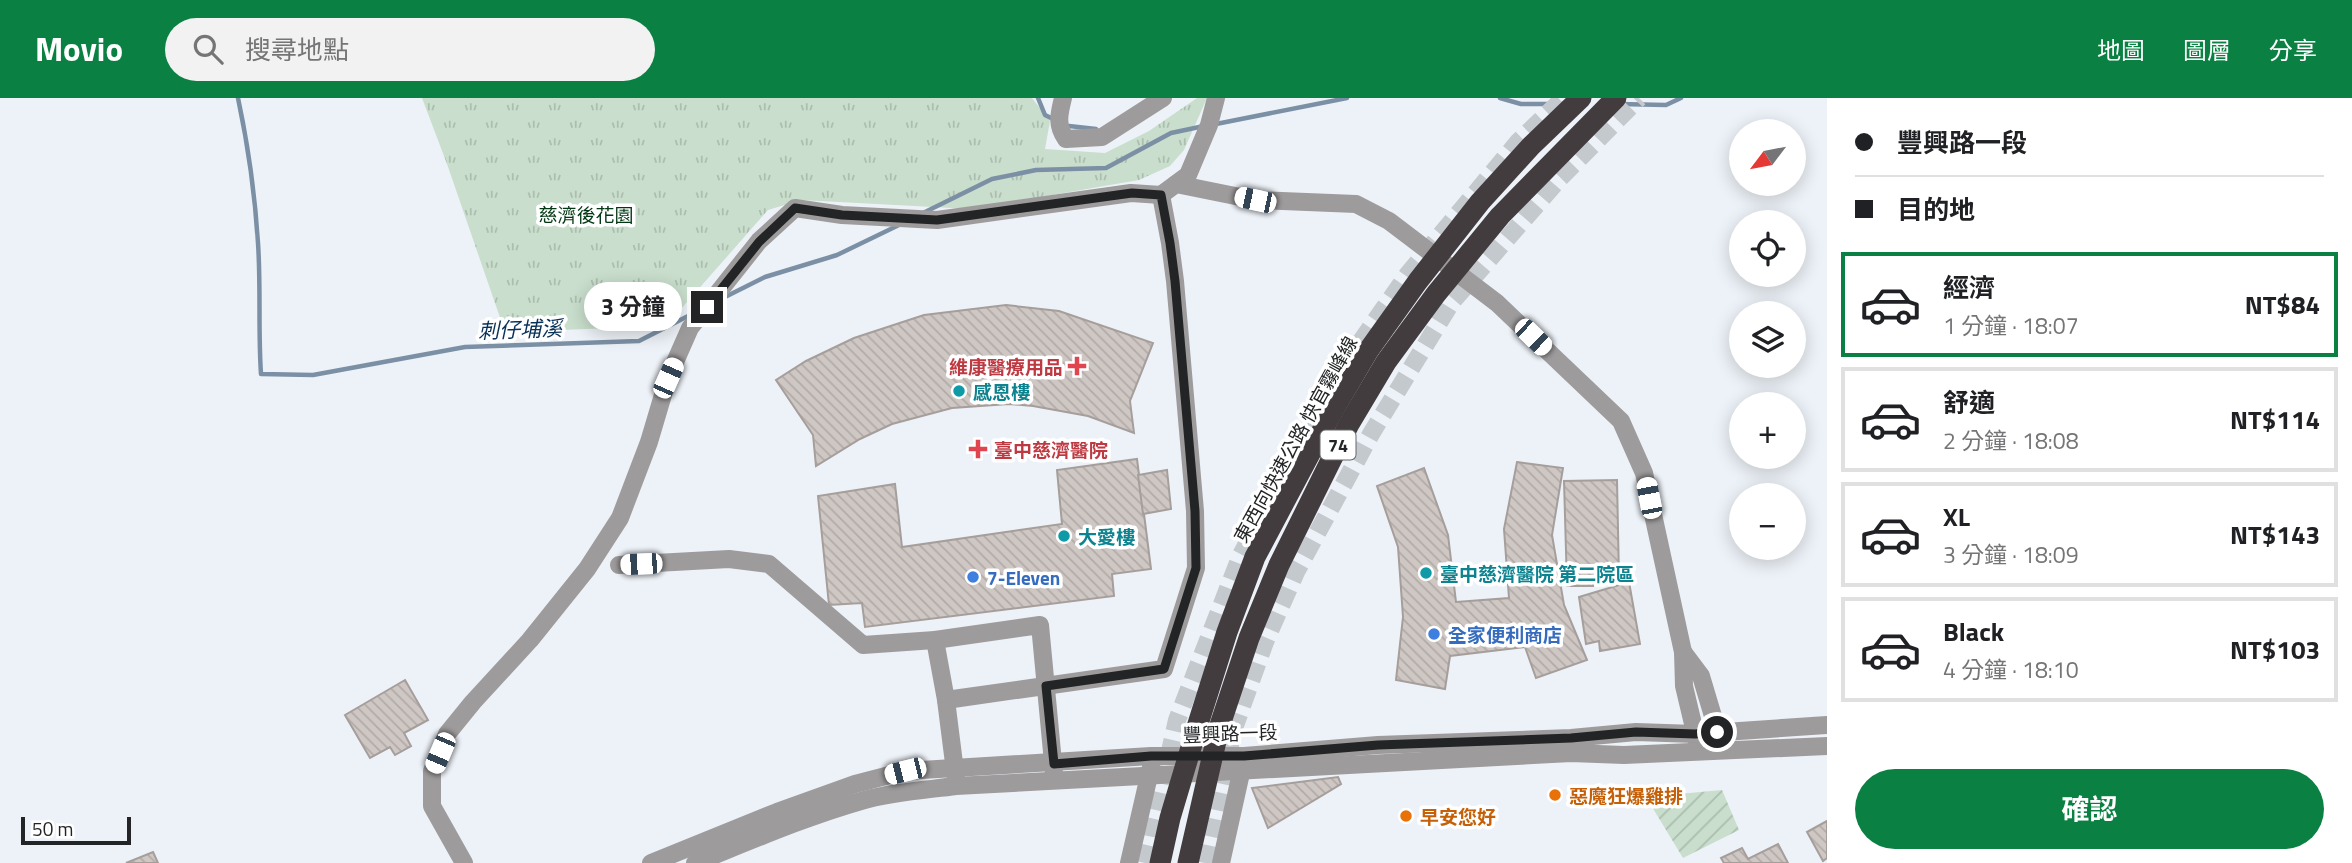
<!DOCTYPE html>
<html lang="zh-TW">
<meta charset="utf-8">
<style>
body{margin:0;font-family:"Titillium Web","Noto Sans TC",sans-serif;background:#f2f2f2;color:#202124;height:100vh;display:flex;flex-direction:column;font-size:26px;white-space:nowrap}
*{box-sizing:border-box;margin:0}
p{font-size:23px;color:#757577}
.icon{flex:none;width:38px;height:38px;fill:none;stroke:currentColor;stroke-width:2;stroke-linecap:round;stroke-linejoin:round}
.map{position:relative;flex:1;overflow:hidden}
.side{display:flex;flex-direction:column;background:#fff;width:525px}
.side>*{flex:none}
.guide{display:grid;align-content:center;height:154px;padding:0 28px;background:#fff}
.needle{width:46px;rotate:238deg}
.tools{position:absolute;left:1729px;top:21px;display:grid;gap:14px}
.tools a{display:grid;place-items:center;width:77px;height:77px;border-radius:50%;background:#fff;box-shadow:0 4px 18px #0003;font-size:35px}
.scale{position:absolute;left:21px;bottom:18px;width:110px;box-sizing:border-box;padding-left:7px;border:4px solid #222426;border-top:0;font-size:19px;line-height:24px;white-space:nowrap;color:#222426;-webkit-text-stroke:5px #fff;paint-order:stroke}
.end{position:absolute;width:32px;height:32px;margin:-16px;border:9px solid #222426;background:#fff;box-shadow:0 0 0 4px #fff}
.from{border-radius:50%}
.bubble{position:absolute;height:49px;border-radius:24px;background:#fff;box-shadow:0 4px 18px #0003;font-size:23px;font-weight:700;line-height:49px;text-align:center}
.car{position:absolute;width:21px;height:42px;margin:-21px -10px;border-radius:9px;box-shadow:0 0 5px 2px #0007;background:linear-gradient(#fff 24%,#345 0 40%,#fff 0 76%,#345 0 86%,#fff 0)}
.guide b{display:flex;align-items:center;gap:24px;height:66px;font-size:26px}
.guide b+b{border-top:2px solid #e0e0e0}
.guide i{width:18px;height:18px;background:#202124}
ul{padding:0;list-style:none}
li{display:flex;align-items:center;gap:21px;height:105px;margin:0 14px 10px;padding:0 14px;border:4px solid #e0e0e0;border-radius:0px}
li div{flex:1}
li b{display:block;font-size:26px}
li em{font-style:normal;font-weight:700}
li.selected{border-color:#0b8043}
li>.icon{width:63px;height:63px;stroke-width:1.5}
.cta{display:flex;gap:14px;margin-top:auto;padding:14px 28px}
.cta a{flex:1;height:80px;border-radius:42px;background:#0b8043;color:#fff;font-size:28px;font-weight:700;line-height:80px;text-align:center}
header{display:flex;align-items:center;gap:42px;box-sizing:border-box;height:98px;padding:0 35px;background:#0b8043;color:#fff}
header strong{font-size:33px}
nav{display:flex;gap:38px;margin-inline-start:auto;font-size:24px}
.search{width:490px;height:63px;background:#f2f2f2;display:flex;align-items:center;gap:18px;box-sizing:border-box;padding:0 24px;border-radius:38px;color:#757577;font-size:26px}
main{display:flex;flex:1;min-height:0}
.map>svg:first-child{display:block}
.grass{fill:url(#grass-tufts)}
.garden{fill:url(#garden-furrows)}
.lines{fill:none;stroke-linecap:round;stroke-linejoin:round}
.stream{stroke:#7c90a5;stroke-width:4.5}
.building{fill:url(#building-back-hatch);stroke:#a59e9b;stroke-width:2}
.minor-tunnel{stroke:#c4c9ce;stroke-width:18;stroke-dasharray:18 9;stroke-linecap:butt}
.minor{stroke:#9e9b9c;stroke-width:18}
.highway-bridge{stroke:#423c3f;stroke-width:21}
.route{stroke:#222426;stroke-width:9}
.health-dot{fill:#e0444e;stroke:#fff;stroke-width:2.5}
.culture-dot{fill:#0f9aa8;stroke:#fff;stroke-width:2.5}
.shop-dot{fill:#3f7fe0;stroke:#fff;stroke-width:2.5}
.food-dot{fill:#e8710a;stroke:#fff;stroke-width:2.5}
.labels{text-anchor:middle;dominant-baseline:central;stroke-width:7;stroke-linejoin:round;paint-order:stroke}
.shield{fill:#fff;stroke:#646667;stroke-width:2}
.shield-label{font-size:18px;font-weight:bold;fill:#222426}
.park-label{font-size:19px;fill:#023713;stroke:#fff}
.health-label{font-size:19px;font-weight:bold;fill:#be3a42;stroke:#fff;text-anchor:end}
.culture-label{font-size:19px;font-weight:bold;fill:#0d838f;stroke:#fff;text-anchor:start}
.street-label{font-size:19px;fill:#222426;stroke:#fff}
.shop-label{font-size:19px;font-weight:bold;fill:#366cbe;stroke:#fff;text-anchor:start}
.food-label{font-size:19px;font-weight:bold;fill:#c56008;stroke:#fff;text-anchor:start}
.water-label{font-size:21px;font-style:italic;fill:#093259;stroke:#fff}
</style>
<header>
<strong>Movio</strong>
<div class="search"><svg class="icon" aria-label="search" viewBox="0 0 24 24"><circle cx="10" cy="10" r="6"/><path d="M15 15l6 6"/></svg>搜尋地點</div>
<nav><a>地圖</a><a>圖層</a><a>分享</a></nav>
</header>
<main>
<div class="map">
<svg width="1827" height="765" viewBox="0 0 1827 765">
<defs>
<pattern id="grass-tufts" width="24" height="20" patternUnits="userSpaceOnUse" patternTransform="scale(1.75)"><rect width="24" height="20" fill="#c9decc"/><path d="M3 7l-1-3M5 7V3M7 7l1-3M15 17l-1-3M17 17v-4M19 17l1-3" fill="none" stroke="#acbeaf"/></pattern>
<pattern id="garden-furrows" width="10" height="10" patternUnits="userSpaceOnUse" patternTransform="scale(1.75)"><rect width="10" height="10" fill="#c9decc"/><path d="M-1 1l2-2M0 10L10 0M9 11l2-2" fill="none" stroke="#acbeaf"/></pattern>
<pattern id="building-back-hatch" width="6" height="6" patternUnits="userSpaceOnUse" patternTransform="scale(1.75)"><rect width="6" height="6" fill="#cfc7c4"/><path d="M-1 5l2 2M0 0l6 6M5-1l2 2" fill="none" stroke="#b1aba8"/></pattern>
</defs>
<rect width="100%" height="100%" fill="#edf2f8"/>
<path class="grass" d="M 422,0 L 1032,0 L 1050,23 L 1045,51 L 1105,55 L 1149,33 L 1197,0 L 1207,0 L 1184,52 L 1170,68 L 1139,82 L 971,111 L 801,102 L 768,112 L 666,228 L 505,234 L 447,66 Z"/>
<path class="garden" d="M 1722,692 L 1739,732 L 1683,760 L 1646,699 Z"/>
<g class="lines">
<g class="stream">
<path d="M 238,0 C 248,47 255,97 258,145 C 261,189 258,232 261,276 L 313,277 L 465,249 L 639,243 L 694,215"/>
<path d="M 1038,0 L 1045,17 L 1053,21"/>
<path d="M 1500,0 L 1521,6 L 1565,6"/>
<path d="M 1619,6 L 1666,7 L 1681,0"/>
<path d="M 1216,26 L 1347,0"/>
<path d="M 1069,28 L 1096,31"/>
<path d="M 923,115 L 992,81 L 1036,72 L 1106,70 L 1171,35 L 1204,28"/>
<path d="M 721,201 L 765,179 L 837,157 L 899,127"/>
</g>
</g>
<g class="building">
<path d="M 1006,207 L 1059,213 L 1153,245 L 1130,303 L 1134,335 L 1088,318 L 1033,308 L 1009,306 L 952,310 L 892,326 L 860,341 L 816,368 L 813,337 L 776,282 L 806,263 L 854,240 L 924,217 Z"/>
<path d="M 1137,361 L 1151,471 L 1112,476 L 1114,498 L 865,529 L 862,505 L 829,507 L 818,398 L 895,386 L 902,449 L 1062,426 L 1057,372 Z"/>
<path d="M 1517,364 L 1563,370 L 1552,437 L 1564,507 L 1587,562 L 1536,580 L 1525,549 L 1450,558 L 1445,591 L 1396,582 L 1403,519 L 1398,449 L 1377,388 L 1424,370 L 1448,437 L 1456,504 L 1509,500 L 1504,431 Z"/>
<path d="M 1167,372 L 1171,411 L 1143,416 L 1138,377 Z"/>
<path d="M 1617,382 L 1619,480 L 1593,480 L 1593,488 L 1567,488 L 1564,383 Z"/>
<path d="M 1629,484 L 1640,546 L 1600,553 L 1599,543 L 1586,546 L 1579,499 Z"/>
<path d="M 405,582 L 428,622 L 404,635 L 411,648 L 395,657 L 390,649 L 370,660 L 345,617 Z"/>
<path d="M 1338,679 L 1341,686 L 1268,730 L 1252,690 Z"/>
<path d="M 1827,723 L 1827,760 L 1823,763 L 1807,734 Z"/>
<path d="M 1778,746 L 1788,765 L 1724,765 L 1721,760 L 1742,750 L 1748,761 Z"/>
<path d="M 153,754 L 158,765 L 126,765 Z"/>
</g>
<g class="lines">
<g class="minor-tunnel">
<path d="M 1145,765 L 1177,622 L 1241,457 L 1287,371 L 1359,246 L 1408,176 L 1518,44 L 1564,0"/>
<path d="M 1205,765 L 1233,633 L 1265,544 L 1296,474 L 1371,336 L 1451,205 L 1560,80 L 1639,0"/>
</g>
<g class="minor">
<path d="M 1063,0 C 1059,16 1056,27 1066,41 L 1102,39 L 1163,0"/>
<path d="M 1176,86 L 1255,102 L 1356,106 L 1389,123 L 1497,205 L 1621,323 L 1644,375 L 1683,554 L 1684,588 L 1698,647"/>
<path d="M 619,467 L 729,461 L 769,466 L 863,547 L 935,542"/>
<path d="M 1683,554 L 1701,578 L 1721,645"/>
<path d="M 946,602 L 1164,571 L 1196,470 L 1195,413 L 1175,183 L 1170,145 L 1161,97"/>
<path d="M 956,681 L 946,602 L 935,542 L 1040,527 L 1054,675"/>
<path d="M 464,765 L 432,708 L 432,673 L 447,636 L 473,604 L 530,542 L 587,471 L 620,420 L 649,344 L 668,280 L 690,230 L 759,143 L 795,110 L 842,117 L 937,122 L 1131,95 L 1161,97 L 1188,77 L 1209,27 L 1216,0"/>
<path d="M 651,765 L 777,714 L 855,686 L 905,673 L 1151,658 L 1244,658 L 1378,647 L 1571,640 L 1636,634 L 1695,636 L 1827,627"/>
<path d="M 695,765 C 750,743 805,719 861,703 C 892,694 925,692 956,688 L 1571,655 L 1624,657 L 1827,648"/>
<path d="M 1129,765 L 1151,669"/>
<path d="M 1221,765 L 1243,666"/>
</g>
<g class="highway-bridge">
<path d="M 1160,765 L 1170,720 L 1198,626 L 1227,534 L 1255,459 L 1331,316 L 1368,253 L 1418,183 L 1480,104 L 1531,48 L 1581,0"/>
<path d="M 1188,765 L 1219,630 L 1249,540 L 1279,467 L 1349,326 L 1386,264 L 1436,196 L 1500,118 L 1616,0"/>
</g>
</g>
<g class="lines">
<path class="route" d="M 707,209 L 759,144 L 795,110 L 842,117 L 937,122 L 1132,95 L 1161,97 L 1170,145 L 1175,183 L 1195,413 L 1196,470 L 1164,571 L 1046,588 L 1054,666 L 1151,658 L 1244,658 L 1378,647 L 1571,640 L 1636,634 L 1695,636 L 1717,634"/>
</g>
<g class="health-dot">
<path d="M1073.5 257.5h7v7h7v7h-7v7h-7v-7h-7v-7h7z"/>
<path d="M974.5 340.5h7v7h7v7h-7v7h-7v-7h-7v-7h7z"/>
</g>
<g class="culture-dot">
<circle cx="959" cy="293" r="7"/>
<circle cx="1064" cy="438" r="7"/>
<circle cx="1426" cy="475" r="7"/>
</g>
<g class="shop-dot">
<circle cx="973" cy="479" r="7"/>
<circle cx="1434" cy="536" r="7"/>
</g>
<g class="food-dot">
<circle cx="1555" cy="697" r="7"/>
<circle cx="1406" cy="718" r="7"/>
</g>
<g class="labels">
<rect class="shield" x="1320.5" y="332.5" width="35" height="29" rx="5"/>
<g class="shield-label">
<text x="1338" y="347">74</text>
</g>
<g class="park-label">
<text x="586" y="116">慈濟後花園</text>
</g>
<g class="health-label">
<text x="1063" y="268">維康醫療用品</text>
<text x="994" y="351" text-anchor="start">臺中慈濟醫院</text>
</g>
<g class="culture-label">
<text x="973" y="293">感恩樓</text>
<text x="1078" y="438">大愛樓</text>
<text x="1440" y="475">臺中慈濟醫院 第二院區</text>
</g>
<g class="street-label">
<text transform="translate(1295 341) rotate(-61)">東西向快速公路 快官霧峰線</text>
<text transform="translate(1230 635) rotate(-2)">豐興路一段</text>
</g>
<g class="shop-label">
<text x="987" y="479">7-Eleven</text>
<text x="1448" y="536">全家便利商店</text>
</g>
<g class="food-label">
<text x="1569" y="697">惡魔狂爆雞排</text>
<text x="1420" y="718">早安您好</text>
</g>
<g class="water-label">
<text transform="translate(520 231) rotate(-2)">刺仔埔溪</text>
</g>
</g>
</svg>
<div class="tools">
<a><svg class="needle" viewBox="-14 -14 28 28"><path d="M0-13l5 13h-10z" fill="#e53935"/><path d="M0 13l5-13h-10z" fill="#757577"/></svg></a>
<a><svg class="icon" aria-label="locate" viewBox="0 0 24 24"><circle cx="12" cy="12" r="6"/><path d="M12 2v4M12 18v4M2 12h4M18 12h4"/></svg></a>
<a><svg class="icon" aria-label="layers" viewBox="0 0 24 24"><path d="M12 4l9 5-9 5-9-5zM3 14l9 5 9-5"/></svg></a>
<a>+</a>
<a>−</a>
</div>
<div class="scale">50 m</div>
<i class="end from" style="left:1717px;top:634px"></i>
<i class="end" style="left:707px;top:209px"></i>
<div class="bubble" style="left:584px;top:184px;width:98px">3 分鐘</div>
<i class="car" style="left:1255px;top:102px;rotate:282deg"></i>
<i class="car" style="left:1533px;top:239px;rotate:134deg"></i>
<i class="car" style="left:668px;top:280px;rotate:24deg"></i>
<i class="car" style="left:1649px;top:400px;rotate:349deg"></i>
<i class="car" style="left:641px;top:466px;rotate:268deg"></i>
<i class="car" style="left:440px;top:655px;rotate:203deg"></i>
<i class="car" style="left:905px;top:673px;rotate:256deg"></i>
</div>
<section class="side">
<div class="guide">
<b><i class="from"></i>豐興路一段</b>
<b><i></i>目的地</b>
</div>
<ul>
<li class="selected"><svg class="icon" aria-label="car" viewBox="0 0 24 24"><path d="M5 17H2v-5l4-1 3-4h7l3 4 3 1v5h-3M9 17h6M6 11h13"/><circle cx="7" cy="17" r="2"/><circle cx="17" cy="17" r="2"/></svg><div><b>經濟</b><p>1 分鐘 · 18:07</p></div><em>NT$84</em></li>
<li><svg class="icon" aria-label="car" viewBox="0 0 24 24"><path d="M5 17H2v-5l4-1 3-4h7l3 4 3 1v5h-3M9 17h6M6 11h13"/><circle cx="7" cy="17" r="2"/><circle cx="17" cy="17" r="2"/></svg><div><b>舒適</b><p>2 分鐘 · 18:08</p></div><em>NT$114</em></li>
<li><svg class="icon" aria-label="car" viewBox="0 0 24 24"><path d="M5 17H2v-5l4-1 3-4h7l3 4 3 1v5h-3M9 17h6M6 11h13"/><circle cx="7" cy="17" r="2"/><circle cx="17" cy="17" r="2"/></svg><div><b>XL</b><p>3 分鐘 · 18:09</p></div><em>NT$143</em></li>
<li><svg class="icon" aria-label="car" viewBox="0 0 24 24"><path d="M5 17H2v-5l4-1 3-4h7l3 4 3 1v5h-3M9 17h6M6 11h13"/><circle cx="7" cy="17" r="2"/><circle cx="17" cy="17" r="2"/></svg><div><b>Black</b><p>4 分鐘 · 18:10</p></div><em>NT$103</em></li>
</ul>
<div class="cta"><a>確認</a></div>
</section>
</main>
